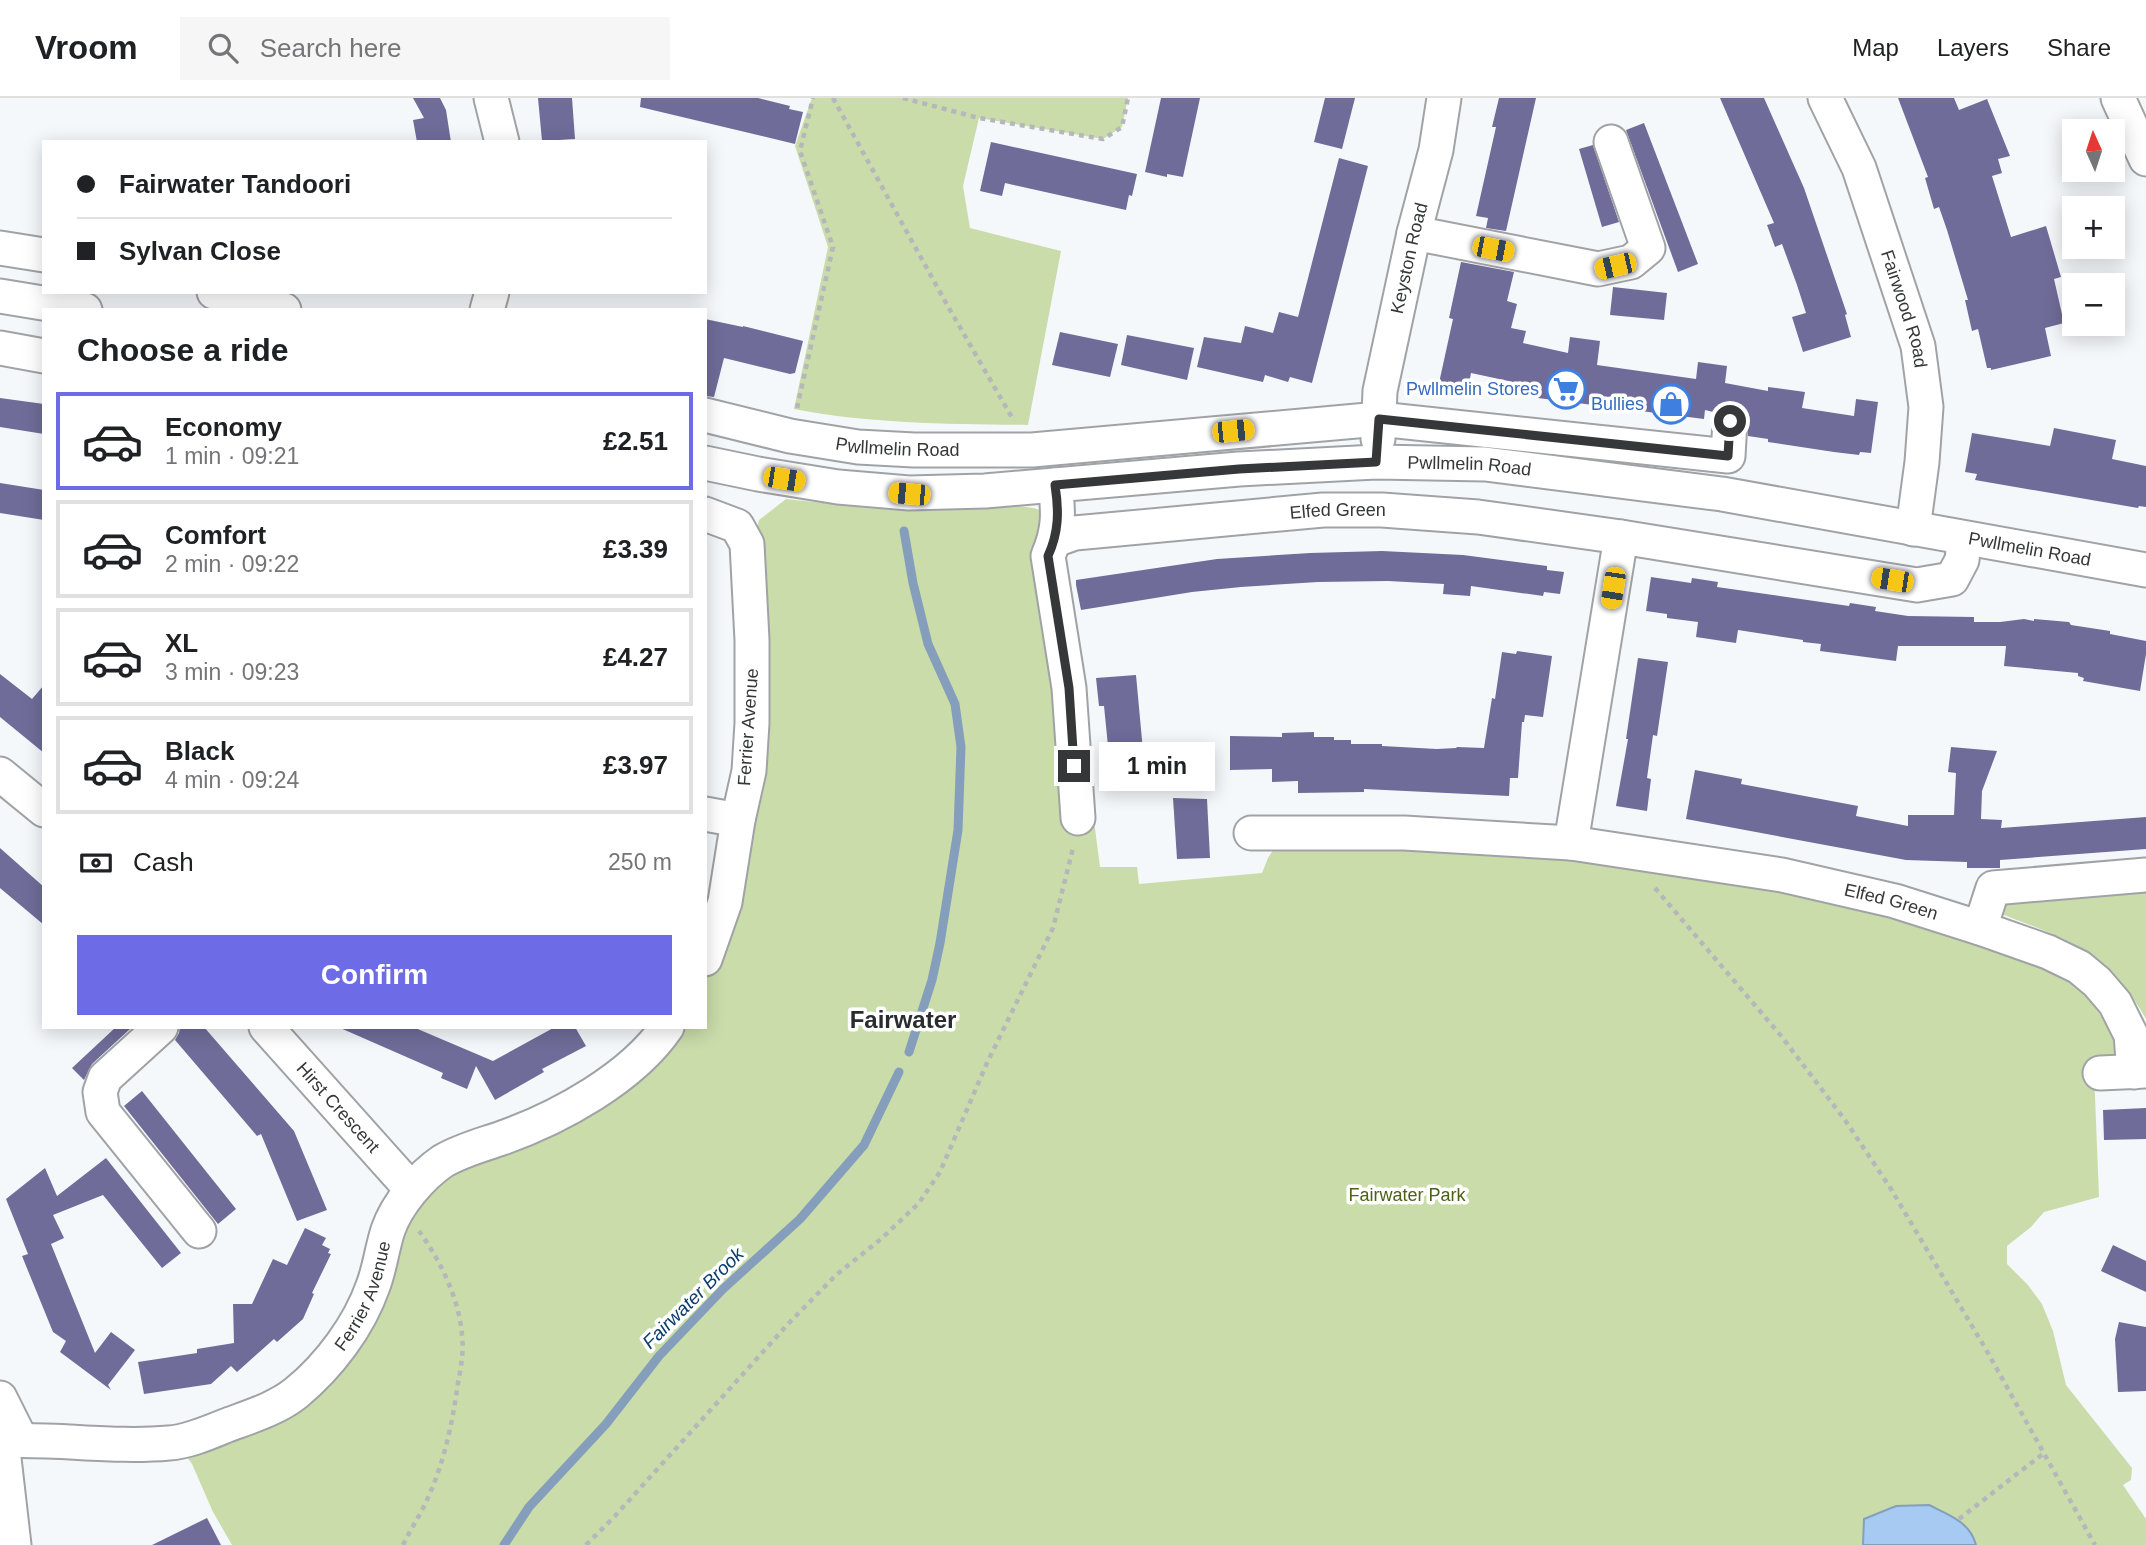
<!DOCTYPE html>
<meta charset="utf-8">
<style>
body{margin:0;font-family:Arial,sans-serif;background:#f6f6f6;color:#202124;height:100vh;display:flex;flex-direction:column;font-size:26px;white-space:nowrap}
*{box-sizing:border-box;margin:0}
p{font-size:23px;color:#757577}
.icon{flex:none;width:38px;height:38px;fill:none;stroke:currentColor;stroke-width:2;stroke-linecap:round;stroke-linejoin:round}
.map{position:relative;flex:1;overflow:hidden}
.drawer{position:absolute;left:42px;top:210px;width:665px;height:721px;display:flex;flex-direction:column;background:#fff;border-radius:0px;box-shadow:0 4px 18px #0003}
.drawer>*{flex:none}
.hud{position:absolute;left:42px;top:42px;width:665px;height:154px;border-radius:0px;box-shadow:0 4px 18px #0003;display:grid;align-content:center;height:154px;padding:0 35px;background:#fff}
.needle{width:46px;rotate:357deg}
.tools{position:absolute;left:2062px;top:21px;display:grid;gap:14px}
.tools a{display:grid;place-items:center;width:63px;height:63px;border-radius:0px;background:#fff;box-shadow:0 4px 18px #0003;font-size:35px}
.end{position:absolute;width:32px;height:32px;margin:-16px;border:9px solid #363738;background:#fff;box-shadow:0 0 0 4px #fff}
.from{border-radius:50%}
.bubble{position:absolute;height:49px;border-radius:0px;background:#fff;box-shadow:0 4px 18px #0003;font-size:23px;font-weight:600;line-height:49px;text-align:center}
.car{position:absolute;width:21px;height:42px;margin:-21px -10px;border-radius:9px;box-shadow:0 0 5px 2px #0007;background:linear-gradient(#f5c518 24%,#345 0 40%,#f5c518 0 76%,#345 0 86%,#f5c518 0)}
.hud b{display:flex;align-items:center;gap:24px;height:66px;font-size:26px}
.hud b+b{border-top:2px solid #e0e0e0}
.hud i{width:18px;height:18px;background:#202124}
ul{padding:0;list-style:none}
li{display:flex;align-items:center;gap:21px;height:98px;margin:0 14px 10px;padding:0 21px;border:4px solid #e0e0e0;border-radius:0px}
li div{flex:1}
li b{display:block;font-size:26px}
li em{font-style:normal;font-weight:600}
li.on{border-color:#6d6ce6}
li>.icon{width:63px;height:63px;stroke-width:1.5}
h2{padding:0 35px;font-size:32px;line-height:84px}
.pay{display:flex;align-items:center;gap:18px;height:77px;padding:0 35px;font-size:26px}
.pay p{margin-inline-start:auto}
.primary-button{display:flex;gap:14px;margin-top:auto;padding:14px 35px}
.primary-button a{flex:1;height:80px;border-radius:0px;background:#6d6ce6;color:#fff;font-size:28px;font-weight:600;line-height:80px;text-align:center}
header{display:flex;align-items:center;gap:42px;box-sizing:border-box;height:98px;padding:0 35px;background:#fff;border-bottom:2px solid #e0e0e0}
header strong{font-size:33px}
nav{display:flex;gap:38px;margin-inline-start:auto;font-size:24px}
.search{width:490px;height:63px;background:#f6f6f6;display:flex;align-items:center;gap:18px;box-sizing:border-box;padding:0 24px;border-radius:0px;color:#757577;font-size:26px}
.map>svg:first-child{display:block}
.green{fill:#cadcaa}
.water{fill:#a7caf3;stroke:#859ebb;stroke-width:2}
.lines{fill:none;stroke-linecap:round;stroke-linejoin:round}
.stream{stroke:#859ebb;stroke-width:9}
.building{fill:#6f6c99}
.minor-casing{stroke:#a0a3a6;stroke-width:37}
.path{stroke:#b5b7ba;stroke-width:4.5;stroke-dasharray:5 5;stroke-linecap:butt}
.minor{stroke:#fff;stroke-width:33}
.route{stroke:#363738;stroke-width:9}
.labels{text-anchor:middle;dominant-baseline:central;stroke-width:7;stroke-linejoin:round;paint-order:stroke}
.street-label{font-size:18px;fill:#363738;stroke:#fff}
.shop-label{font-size:18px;fill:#366cbe;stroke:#fff;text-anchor:end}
.park-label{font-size:18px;fill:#4c6018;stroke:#fff}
.water-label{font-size:19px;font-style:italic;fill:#0a3d6e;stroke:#fff}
.district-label{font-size:24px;font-weight:bold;fill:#2a2d2f;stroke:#fff}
</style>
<header>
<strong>Vroom</strong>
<div class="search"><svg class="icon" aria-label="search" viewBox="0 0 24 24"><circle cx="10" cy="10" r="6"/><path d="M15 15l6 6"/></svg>Search here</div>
<nav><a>Map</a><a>Layers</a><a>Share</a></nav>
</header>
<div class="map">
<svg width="2146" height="1447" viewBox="0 0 2146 1447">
<rect width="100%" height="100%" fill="#f5f8fb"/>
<g class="green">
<path d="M 812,0 L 1128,0 L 1122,29 L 1103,41 L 979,20 L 963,88 L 970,130 L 1061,153 L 1028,327 C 951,326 870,326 794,311 L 828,149 L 795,48 Z"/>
<path d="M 786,401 C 841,407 897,412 952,412 C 982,412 1015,403 1043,413 L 1079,724 L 1094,723 L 1100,769 L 1137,769 L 1139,786 L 1262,775 L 1268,760 L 1277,746 L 1538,751 L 1792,789 L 2040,863 L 2084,891 L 2118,945 L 2117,957 L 2110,969 L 2094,973 L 2099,1099 L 2044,1114 L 2031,1129 L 2007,1148 L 2007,1166 L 2028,1187 L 2042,1206 L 2053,1233 L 2066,1287 L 2132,1370 L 2131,1382 L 2123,1387 L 2146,1421 L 2146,1447 L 232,1447 L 213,1414 L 192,1366 L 184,1355 L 325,1267 L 411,1091 L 503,1040 L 667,929 L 705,929 L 705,861 L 725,804 L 756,436 L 759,422 Z"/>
<path d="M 2146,783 L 2146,921 C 2132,896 2114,873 2090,856 C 2065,838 2030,828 2002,816 L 2003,805 Z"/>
</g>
<path class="water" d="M 1929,1407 C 1949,1417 1970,1424 1976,1447 L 1863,1447 L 1864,1421 L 1896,1408 Z"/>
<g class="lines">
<g class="stream">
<path d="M 904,433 L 913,485 L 928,546 L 955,606 L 961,649 L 958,732 L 940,845 L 932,882 L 909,954"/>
<path d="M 504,1447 L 529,1409 L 606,1326 L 659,1258 L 723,1191 L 800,1121 L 864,1047 L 899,974"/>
</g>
</g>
<g class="building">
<path d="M 413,0 L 440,0 L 446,12 L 451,44 L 417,44 L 413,22 L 424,20 Z"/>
<path d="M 538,0 L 572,0 L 575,41 L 542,43 Z"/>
<path d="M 641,0 L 758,0 L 790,8 L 789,11 L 803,14 L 795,46 L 640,9 Z"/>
<path d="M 1161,0 L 1200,0 L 1183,79 L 1167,76 L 1167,79 L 1145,74 Z"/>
<path d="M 1325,0 L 1355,0 L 1342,51 L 1314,44 Z"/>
<path d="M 1499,0 L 1536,0 L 1506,133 L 1486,130 L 1488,120 L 1476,118 L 1496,29 L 1492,29 Z"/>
<path d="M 1720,0 L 1764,0 L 1804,90 L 1847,216 L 1845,217 L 1851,239 L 1803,254 L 1792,219 L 1806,215 L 1797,187 L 1782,146 L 1775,149 L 1767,127 L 1774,125 Z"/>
<path d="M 1898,0 L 1954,0 L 1959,12 L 1987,1 L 2010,58 L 1998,61 L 2002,75 L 1992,78 L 2011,139 L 2046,128 L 2061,179 L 2054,181 L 2064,225 L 2045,230 L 2051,258 L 1991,272 L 1991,270 L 1987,270 L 1978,231 L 1972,233 L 1965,202 L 1968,202 L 1947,132 L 1939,109 L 1934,111 L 1925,80 L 1928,79 Z"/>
<path d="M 1644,25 L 1698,166 L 1678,174 L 1626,32 Z"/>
<path d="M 991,44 L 1137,76 L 1132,98 L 1129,97 L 1126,112 L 1005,85 L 1002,98 L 980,93 Z"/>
<path d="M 1593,47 L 1619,124 L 1602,129 L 1579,51 Z"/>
<path d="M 1339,60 L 1368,68 L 1312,285 L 1290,279 L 1288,284 L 1265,277 L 1263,284 L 1197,269 L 1204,239 L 1241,245 L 1245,228 L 1273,235 L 1279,214 L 1298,219 Z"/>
<path d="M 1461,164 L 1514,174 L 1507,203 L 1517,206 L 1511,230 L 1526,233 L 1523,245 L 1568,255 L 1570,239 L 1600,243 L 1597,267 L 1696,281 L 1698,264 L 1727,268 L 1725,285 L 1768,293 L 1768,289 L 1805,294 L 1802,310 L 1854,318 L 1856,301 L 1878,304 L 1871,355 L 1860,354 L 1859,357 L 1834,354 L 1768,344 L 1768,341 L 1748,338 L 1747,315 L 1741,307 L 1732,304 L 1721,306 L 1713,314 L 1705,312 L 1704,321 L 1538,300 L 1538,295 L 1512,290 L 1513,284 L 1471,275 L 1468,291 L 1439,285 L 1453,221 L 1449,220 Z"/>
<path d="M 1613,189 L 1667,195 L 1664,222 L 1610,217 Z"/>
<path d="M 705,221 L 743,229 L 743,228 L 803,243 L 795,275 L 790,276 L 724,260 L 714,299 L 705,298 Z"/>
<path d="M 1060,234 L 1118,246 L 1110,279 L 1052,267 Z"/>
<path d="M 1127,237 L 1194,250 L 1187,282 L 1121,267 Z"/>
<path d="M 0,300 L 44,306 L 44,336 L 0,329 Z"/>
<path d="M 2054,330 L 2116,342 L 2112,361 L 2146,368 L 2146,409 L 2139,408 L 2138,410 L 1975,382 L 1977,376 L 1965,374 L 1972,335 L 2050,348 Z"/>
<path d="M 0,385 L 44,392 L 44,422 L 0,415 Z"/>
<path d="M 1382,453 L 1463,457 L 1547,468 L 1547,472 L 1564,474 L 1560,496 L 1544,494 L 1543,498 L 1471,488 L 1470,498 L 1443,496 L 1444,486 L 1388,483 L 1318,484 L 1241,489 L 1192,494 L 1081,512 L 1076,487 L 1076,482 L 1217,461 L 1310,455 Z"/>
<path d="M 1651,479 L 1691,485 L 1692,480 L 1718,484 L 1717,489 L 1849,508 L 1850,505 L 1876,509 L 1875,513 L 1908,518 L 1974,519 L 1974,524 L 2000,524 L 2024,521 L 2034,523 L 2034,521 L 2069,524 L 2071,527 L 2110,533 L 2110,536 L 2146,543 L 2146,556 L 2140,593 L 2083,583 L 2084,580 L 2078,578 L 2078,575 L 2004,568 L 2006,548 L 1898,548 L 1896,563 L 1820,553 L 1821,546 L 1803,544 L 1803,542 L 1738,532 L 1736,545 L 1696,539 L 1698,524 L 1667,520 L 1667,516 L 1646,513 Z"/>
<path d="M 1517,553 L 1552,558 L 1543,619 L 1525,617 L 1524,624 L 1522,624 L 1518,680 L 1510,680 L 1509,698 L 1364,691 L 1364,694 L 1298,695 L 1298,683 L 1272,684 L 1272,671 L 1230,672 L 1230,638 L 1282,639 L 1282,635 L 1314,634 L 1314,639 L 1334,639 L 1334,642 L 1351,642 L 1351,646 L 1382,646 L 1382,648 L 1437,651 L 1456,650 L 1457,649 L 1484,650 L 1492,600 L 1495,601 L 1502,554 L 1516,556 Z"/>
<path d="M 1638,560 L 1668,564 L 1657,638 L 1653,637 L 1647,680 L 1651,681 L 1647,713 L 1616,708 L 1628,641 L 1626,641 Z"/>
<path d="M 0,576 L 32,601 L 44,587 L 44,655 L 0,619 Z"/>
<path d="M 1136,577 L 1146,685 L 1112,688 L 1104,608 L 1099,608 L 1096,580 Z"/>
<path d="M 1951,649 L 1997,653 L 1982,693 L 1981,721 L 2002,722 L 2001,730 L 2146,719 L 2146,751 L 2000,762 L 2000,770 L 1967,770 L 1967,764 L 1906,762 L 1686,721 L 1695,672 L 1742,681 L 1741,686 L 1858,708 L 1856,718 L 1908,728 L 1908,717 L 1954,717 L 1956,675 L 1948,674 Z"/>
<path d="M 1173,700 L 1207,701 L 1210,760 L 1177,761 Z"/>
<path d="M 0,750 L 44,789 L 44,827 L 0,790 Z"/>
<path d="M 116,929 L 130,931 L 92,966 L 84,982 L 72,970 Z"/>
<path d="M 180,929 L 204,929 L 294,1033 L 327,1112 L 297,1123 L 261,1036 L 257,1038 L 175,942 L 179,935 Z"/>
<path d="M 338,929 L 413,929 L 493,963 L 555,929 L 575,929 L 586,948 L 542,971 L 544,974 L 495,1002 L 476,968 L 467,991 L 441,980 L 443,975 Z"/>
<path d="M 142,993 L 236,1111 L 218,1126 L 124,1008 Z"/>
<path d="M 2146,1010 L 2146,1041 L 2104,1042 L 2103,1012 Z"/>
<path d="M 106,1060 L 181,1155 L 162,1170 L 103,1097 L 53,1117 L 64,1140 L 51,1146 L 95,1255 L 111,1234 L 135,1252 L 108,1287 L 111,1292 L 60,1254 L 66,1243 L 53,1234 L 22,1158 L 28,1156 L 6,1101 L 45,1070 L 57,1098 Z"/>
<path d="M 305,1130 L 326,1140 L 322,1147 L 330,1151 L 328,1155 L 331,1156 L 312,1195 L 314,1196 L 303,1221 L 277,1244 L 274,1241 L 237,1274 L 231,1268 L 211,1286 L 144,1296 L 138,1264 L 197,1255 L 197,1251 L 234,1245 L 233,1206 L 252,1206 L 273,1161 L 287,1167 Z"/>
<path d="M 2113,1147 L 2146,1163 L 2146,1194 L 2101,1173 Z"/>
<path d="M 2119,1224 L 2146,1229 L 2146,1293 L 2118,1294 L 2115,1241 Z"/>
<path d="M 207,1420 L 221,1447 L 152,1447 Z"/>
</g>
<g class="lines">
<g class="minor-casing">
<g id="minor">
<path d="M 491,0 L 502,44"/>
<path id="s1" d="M 1825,0 L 1859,70 L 1918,248 L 1926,309 L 1922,364 L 1913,431"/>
<path d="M 2118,0 L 2146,61"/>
<path d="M 1414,135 L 1598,171 L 1631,164 L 1648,150 L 1611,44"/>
<path d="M 0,150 L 44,157"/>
<path d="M 214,194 L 284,212"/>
<path d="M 0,198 L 85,212"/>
<path d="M 487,212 L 492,194"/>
<path d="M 0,250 L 44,258"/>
<path id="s2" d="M 705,317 L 790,338 L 858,349 L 914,352 L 1032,352 L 1379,321 L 1728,358 L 1730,323"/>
<path id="s3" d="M 1378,341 L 1380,293 L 1414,135 L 1436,52 L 1444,0"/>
<path id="s4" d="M 705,365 L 758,376 L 838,389 L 909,395 L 985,393 L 1239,371 L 1376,364 L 1485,366 L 1722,396 L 2146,472"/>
<path d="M 1055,387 C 1059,415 1059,432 1048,458 L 1069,590 L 1078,720"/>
<path d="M 705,416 L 737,428 L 747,446 L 752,542 L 752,625 L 749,673 L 738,722 L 725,804 L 705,861"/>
<path id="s5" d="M 1055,442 L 1075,435 L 1323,412 L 1382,412 L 1478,419 L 1621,439 L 1917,487 L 1952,481 L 1962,462 L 1964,441"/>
<path d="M 0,676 L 44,712"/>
<path d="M 705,716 L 738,722"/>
<path id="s6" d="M 1251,735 L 1404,735 L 1571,745 L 1782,777 L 1895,803 L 1980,830 L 2048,854 L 2079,869 L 2097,884 L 2115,905 L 2131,937 L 2134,974"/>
<path d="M 1571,745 L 1621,439"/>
<path d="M 1980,830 L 1993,790 L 2146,777"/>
<path d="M 161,929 L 105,980 L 100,994 L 103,1014 L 199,1133"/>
<path id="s7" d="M 266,929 L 411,1091"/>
<path d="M 2100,975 L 2146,973"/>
<path d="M 0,1300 L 21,1342"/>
<path id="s8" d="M 0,1343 C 56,1340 113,1350 169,1345 C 187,1344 208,1335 225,1328 C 249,1319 276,1311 296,1295 C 329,1268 359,1228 373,1188 C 380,1170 382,1150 388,1132 C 397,1106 421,1078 443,1063 C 462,1052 482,1047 502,1040 C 559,1020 632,980 667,929"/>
<path d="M 2,1343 L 14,1447"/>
</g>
</g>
<g class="path">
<path d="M 833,0 L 946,205 L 1014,323"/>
<path d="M 903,0 L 979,20 L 1103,41 L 1122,29 L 1128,0"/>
<path d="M 797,310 L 833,149 L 800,53 L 813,0"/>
<path d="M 1655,790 L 1782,939 L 1845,1022 L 1891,1091 L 1988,1255 L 2095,1447"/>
<path d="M 1959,1421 L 2044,1355"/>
<path d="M 403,1447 C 410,1432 419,1419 426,1404 C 444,1366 452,1327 458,1285 C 461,1269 464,1253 462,1237 C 459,1200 440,1162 419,1133"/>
<path d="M 586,1447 L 615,1418 L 789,1225 L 836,1177 L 881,1141 L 919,1105 L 940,1074 L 987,965 L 1053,830 L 1073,750"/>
</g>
<use href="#minor" class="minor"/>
</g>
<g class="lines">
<path class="route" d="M 1074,668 L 1069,590 L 1048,458 C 1059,434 1059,413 1055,387 L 1239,371 L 1376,364 L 1379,321 L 1728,358 L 1730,323"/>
</g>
<defs>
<g id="supermarket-ring" transform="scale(2.0125)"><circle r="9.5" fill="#fff" stroke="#3f7fe0" stroke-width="1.5"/><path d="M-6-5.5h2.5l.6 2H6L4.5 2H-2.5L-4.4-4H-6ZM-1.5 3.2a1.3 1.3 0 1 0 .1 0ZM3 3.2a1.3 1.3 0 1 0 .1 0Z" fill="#3f7fe0"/></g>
<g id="shop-ring" transform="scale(2.0125)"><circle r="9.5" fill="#fff" stroke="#3f7fe0" stroke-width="1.5"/><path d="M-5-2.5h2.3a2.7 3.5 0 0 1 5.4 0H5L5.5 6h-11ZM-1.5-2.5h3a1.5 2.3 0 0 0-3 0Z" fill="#3f7fe0"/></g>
</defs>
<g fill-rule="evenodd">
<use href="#supermarket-ring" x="1566" y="291"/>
<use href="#shop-ring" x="1671" y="306"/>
</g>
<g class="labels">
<g class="street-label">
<text stroke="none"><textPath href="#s3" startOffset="184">Keyston Road</textPath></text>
<text stroke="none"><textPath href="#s1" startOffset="226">Fairwood Road</textPath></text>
<text stroke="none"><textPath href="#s2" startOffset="196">Pwllmelin Road</textPath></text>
<text stroke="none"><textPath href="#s4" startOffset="768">Pwllmelin Road</textPath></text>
<text stroke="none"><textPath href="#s5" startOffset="285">Elfed Green</textPath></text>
<text stroke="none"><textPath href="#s4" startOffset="1335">Pwllmelin Road</textPath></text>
<text transform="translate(748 629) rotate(-86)">Ferrier Avenue</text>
<text stroke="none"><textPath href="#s6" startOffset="646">Elfed Green</textPath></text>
<text stroke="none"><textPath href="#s7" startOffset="108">Hirst Crescent</textPath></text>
<text stroke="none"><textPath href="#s8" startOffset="427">Ferrier Avenue</textPath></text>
</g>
<g class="shop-label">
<text x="1539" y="291">Pwllmelin Stores</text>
<text x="1644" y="306">Bullies</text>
</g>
<g class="park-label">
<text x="1407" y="1097">Fairwater Park</text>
</g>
<g class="water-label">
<text transform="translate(693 1200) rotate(-45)">Fairwater Brook</text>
</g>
<g class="district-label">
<text x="903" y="921">Fairwater</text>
</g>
</g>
</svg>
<div class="tools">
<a><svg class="needle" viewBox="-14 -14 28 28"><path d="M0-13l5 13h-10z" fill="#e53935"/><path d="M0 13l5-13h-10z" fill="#757577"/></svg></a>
<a>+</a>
<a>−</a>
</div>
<i class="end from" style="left:1730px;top:323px"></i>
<i class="end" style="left:1074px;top:668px"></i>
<div class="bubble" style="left:1099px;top:644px;width:116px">1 min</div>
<i class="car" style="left:1493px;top:151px;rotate:101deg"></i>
<i class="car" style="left:1615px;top:168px;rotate:257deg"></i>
<i class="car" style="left:1233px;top:333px;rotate:84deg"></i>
<i class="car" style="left:784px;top:381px;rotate:99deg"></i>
<i class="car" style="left:909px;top:396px;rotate:275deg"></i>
<i class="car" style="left:1892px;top:482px;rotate:279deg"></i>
<i class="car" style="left:1613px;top:490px;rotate:189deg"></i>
<div class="hud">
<b><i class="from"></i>Fairwater Tandoori</b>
<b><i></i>Sylvan Close</b>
</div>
<section class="drawer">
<h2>Choose a ride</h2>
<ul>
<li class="on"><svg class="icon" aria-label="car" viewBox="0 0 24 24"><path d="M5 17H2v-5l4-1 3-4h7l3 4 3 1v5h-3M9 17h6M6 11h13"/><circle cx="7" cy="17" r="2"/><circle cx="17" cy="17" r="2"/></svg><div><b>Economy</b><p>1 min · 09:21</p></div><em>£2.51</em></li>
<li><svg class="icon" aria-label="car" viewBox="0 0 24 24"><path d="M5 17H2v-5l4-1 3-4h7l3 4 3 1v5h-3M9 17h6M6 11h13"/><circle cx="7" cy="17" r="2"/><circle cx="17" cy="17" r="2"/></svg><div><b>Comfort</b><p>2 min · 09:22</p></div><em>£3.39</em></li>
<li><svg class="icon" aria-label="car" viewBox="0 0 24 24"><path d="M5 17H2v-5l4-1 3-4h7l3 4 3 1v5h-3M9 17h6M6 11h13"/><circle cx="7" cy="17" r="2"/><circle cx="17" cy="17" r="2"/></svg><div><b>XL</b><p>3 min · 09:23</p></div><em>£4.27</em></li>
<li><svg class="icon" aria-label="car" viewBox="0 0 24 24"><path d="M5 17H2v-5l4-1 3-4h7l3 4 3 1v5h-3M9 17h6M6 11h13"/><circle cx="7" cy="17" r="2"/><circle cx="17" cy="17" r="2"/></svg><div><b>Black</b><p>4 min · 09:24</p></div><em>£3.97</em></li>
</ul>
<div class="pay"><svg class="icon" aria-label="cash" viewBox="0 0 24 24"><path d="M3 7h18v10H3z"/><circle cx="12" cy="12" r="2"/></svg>Cash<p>250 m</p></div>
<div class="primary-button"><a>Confirm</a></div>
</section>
</div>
